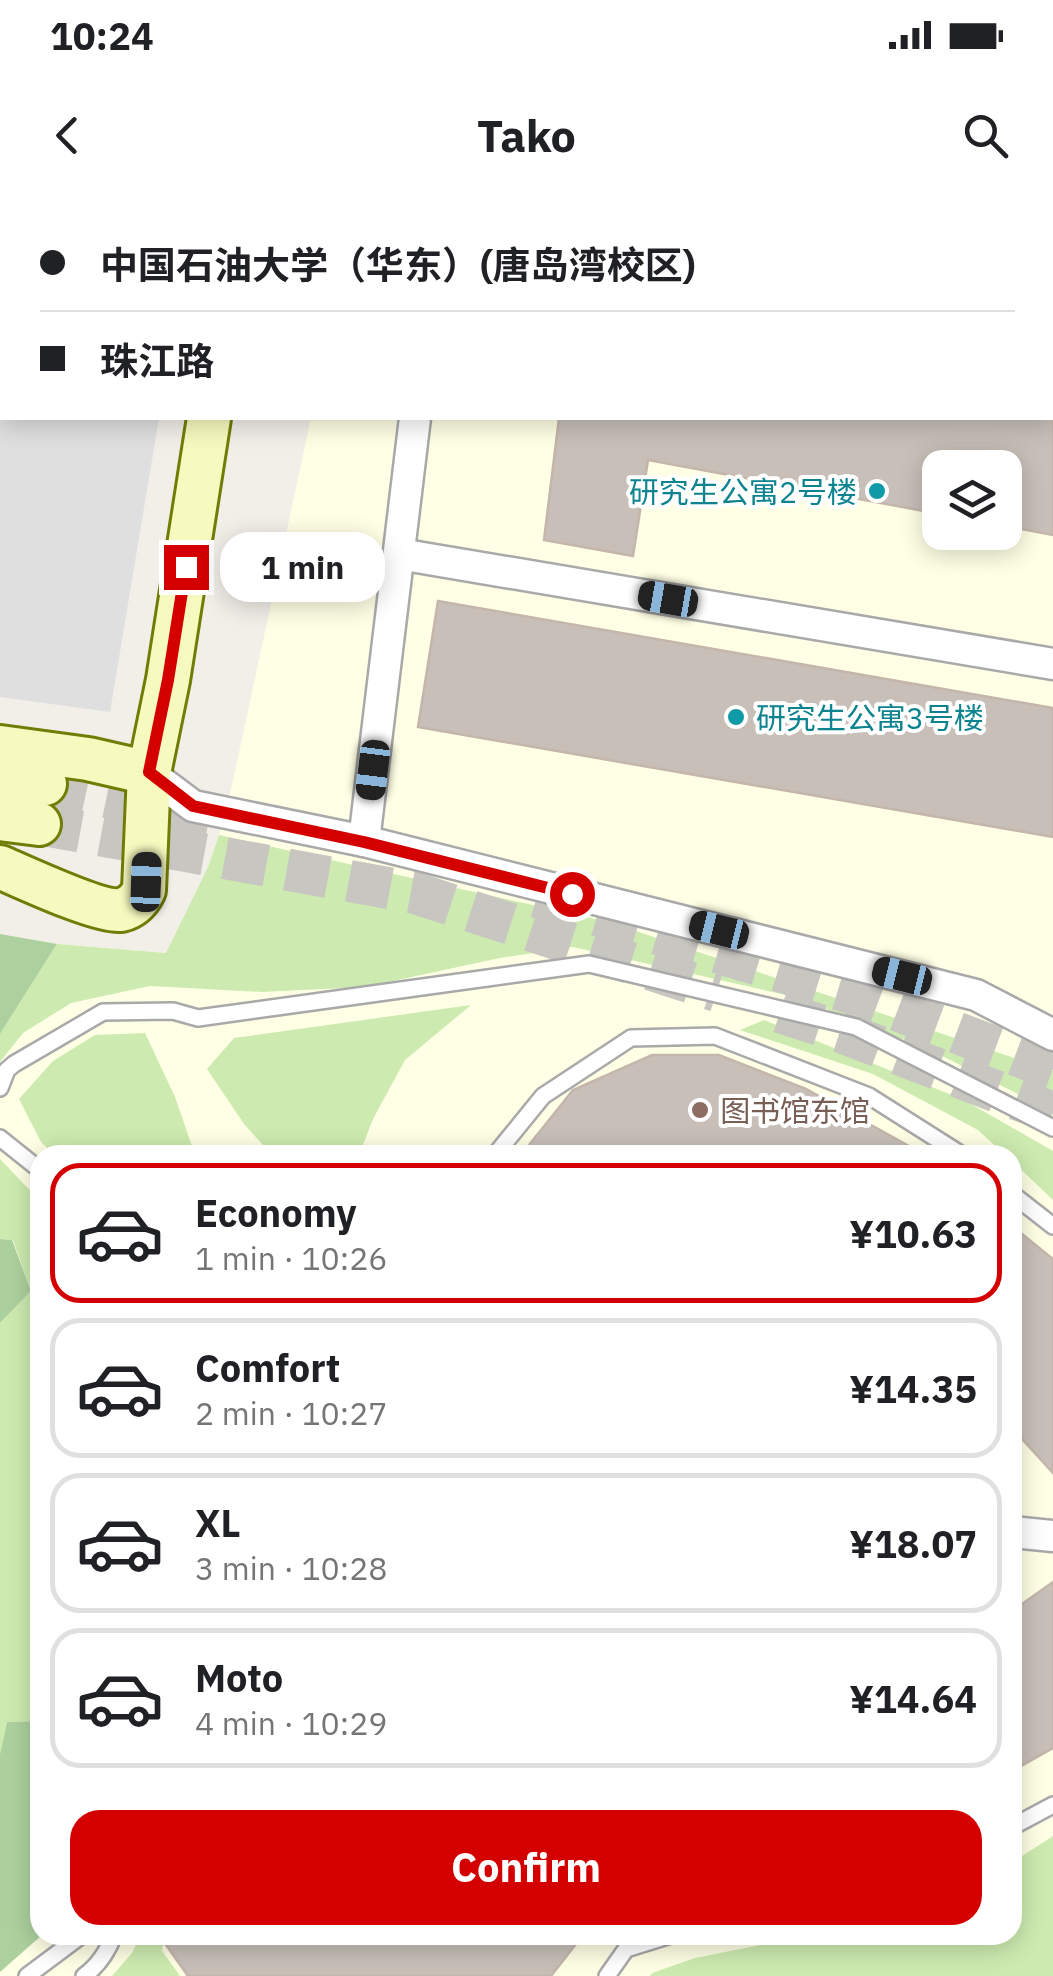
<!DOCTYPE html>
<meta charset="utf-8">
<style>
body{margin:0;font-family:"IBM Plex Sans","Noto Sans SC",sans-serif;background:#f2f2f2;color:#202124;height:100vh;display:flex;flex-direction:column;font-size:38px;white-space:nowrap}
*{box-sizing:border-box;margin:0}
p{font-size:32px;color:#757577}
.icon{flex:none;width:55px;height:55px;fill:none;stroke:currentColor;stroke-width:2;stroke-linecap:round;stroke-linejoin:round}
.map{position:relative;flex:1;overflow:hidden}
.drawer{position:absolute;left:30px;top:945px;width:992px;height:800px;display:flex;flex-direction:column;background:#fff;border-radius:30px;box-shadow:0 5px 25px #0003}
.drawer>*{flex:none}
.banner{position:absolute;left:0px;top:0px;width:1055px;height:220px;box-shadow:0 5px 25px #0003;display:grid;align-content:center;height:220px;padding:0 40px;background:#fff}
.controls{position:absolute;left:922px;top:250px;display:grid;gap:20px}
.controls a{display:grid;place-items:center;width:100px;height:100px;border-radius:20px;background:#fff;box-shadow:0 5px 25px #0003;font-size:50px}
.end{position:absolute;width:45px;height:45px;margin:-22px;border:12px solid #d40000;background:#fff;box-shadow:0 0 0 5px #fff}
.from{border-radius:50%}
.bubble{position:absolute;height:70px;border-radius:30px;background:#fff;box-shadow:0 5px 25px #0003;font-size:32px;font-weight:800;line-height:70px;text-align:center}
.car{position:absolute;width:30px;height:60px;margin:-30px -15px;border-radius:12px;box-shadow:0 0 8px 2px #0007;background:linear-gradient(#222 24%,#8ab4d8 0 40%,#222 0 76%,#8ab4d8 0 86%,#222 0)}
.banner b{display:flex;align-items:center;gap:35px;height:95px;font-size:38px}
.banner b+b{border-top:2px solid #e0e0e0}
.banner i{width:25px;height:25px;background:#202124}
ul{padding:18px 0 0;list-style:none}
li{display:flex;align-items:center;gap:30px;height:140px;margin:0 20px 15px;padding:0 20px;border:5px solid #e0e0e0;border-radius:30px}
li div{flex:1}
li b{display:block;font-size:38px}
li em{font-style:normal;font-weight:800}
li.current{border-color:#d40000}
li>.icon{width:90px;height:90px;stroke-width:1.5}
.button{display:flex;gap:20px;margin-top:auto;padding:20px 40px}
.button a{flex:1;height:115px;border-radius:30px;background:#d40000;color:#fff;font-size:40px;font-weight:800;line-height:115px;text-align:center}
.status{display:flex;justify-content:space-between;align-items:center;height:70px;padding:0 50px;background:#fff;direction:ltr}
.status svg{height:28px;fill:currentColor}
header{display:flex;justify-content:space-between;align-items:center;height:130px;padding:0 40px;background:#fff;font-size:45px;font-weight:800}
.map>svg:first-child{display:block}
.residential{fill:#e0dfdf}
.education{fill:#ffffe5;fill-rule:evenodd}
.grass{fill:#cdebb0}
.forest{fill:#add19e}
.building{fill:#c7bfb8;stroke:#c4b6ab;stroke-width:2.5}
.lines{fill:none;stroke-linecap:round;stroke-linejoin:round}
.secondary-tunnel{stroke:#c8c6c1;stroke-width:42;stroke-dasharray:42 21;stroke-linecap:butt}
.lane-casing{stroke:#a9a9a9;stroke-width:20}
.street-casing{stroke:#a9a9a9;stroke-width:35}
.secondary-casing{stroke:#707d05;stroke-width:48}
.lane{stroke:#fff;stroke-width:15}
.street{stroke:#fff;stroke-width:30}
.secondary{stroke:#f7fabf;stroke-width:42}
.route{stroke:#d40000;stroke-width:12}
.culture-dot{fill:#0f9aa8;stroke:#fff;stroke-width:4}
.education-dot{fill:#8d6e63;stroke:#fff;stroke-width:4}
.labels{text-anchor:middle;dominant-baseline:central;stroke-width:8;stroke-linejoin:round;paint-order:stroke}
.culture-label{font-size:30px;fill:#0d838f;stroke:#fff;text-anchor:end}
.education-label{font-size:30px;fill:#785e54;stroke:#fff;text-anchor:start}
</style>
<div class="status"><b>10:24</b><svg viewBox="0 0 49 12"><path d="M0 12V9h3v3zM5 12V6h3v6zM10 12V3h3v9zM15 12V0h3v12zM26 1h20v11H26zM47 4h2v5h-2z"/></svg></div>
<header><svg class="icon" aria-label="back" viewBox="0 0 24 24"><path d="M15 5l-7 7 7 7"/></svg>Tako<svg class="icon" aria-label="search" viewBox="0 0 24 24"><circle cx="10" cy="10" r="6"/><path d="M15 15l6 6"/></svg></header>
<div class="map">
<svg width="1053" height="1776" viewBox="0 0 1053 1776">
<rect width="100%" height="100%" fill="#f2efe9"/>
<path class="residential" d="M 0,0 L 44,0 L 43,2 L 2,2 L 2,218 L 159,218 L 110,512 L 0,497 Z"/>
<path class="education" d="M 358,0 L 1053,0 L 1053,1776 L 0,1776 L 0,734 L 57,744 L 167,753 L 208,667 L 226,613 L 311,218 L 1052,218 L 1052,2 L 358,2 ZM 940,268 L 1005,268 L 1005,332 L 940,332 ZM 40,955 L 1012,955 L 1012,1735 L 40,1735 Z"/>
<g class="grass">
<path d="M 219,635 L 609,722 L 1053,871 L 1053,914 L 1016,893 L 930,850 L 799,798 L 573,747 L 500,758 L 365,787 L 262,792 L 150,786 L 71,803 L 23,833 L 0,862 L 0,834 L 57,744 L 166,753 L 208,667 Z"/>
<path d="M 471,805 L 405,860 L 373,919 L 359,955 L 272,955 L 244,924 L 207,869 L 234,838 Z"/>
<path d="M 764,820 L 962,899 L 1053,951 L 1053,1000 L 1013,962 L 1012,955 L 1005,955 L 978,930 L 873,874 L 740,830 Z"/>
<path d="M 145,833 L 175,897 L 195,955 L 54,955 L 41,942 L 19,899 L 53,861 L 95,835 Z"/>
<path d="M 0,959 L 40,1001 L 40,1521 L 7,1522 L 0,1554 L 0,1123 L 31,1091 L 13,1040 L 0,1039 Z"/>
<path d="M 1053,1636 L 1053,1776 L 650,1776 L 652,1773 L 695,1758 L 811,1735 L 1012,1735 L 1013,1662 Z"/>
<path d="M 141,1735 L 164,1735 L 162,1751 L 180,1776 L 112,1776 L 132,1753 Z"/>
</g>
<g class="forest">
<path d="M 0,734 L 57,744 L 0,834 Z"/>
<path d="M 0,1039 L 12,1040 L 31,1091 L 0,1123 Z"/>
<path d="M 40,1521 L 40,1735 L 42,1735 L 0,1772 L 0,1554 L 7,1522 Z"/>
</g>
<g class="building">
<path d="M 559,218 L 1053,218 L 1053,335 L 1005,326 L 1005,268 L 940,268 L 940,314 L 648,260 L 633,356 L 544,340 Z"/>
<path d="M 438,401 L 1053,508 L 1053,637 L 418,527 Z"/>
<path d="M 652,855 L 719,855 L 806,889 L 925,955 L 521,955 L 573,890 Z"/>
<path d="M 1012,1026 L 1053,1059 L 1053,1273 L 1012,1228 Z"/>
<path d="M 1053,1382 L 1053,1548 L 1012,1571 L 1012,1411 Z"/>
<path d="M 159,1735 L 583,1735 L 551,1776 L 188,1776 Z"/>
</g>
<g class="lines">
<g class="secondary-tunnel">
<path d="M 45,584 L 230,623"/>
<path d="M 39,624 L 415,693 L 717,791"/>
<path d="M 537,697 L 854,794 L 1053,869"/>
<path d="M 780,812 L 841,832 L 1053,913"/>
</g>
<g class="lane-casing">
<g id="lane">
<path d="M 0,888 L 7,870 L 14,864 L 103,812 L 173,811 L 198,818 L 589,764 L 856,827 L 1053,928"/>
<path d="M 0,938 L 40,970"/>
<path d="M 495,955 L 543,896 L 631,838 L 715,836 L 869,896 L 962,955"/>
<path d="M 1012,994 L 1053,1026"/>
<path d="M 1012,1627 L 1053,1605"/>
<path d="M 27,1776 L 82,1735"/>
<path d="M 84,1776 C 98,1766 108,1750 114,1735"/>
<path d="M 607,1776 L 626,1749 L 671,1735"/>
</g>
</g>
<g class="street-casing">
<g id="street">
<path d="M 441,2 L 442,0"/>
<path d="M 1052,151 L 1053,151"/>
<path d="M 399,354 L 1053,464"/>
<path d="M 149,573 L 193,606 L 364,641 L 976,795 L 1053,835"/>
<path d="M 364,641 L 415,218"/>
<path d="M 1012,1332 L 1053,1336"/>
</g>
</g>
<g class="secondary-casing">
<g id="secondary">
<path d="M 243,2 L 243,0"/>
<path d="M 0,547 L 88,559 L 149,573"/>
<path d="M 0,578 L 45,584"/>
<path d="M 0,619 L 39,624"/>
<path d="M 0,667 C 23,677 100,713 121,710 C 133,707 139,700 144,690 L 149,573 L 168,480 L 209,218"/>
</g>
</g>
<use href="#lane" class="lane"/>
<use href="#street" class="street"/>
<use href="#secondary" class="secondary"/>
</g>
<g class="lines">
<path class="route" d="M 186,367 L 168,480 L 149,572 L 193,606 L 364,642 L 572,694"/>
</g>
<g class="culture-dot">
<circle cx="877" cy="291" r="10"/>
<circle cx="736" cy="517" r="10"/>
</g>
<circle class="education-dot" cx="700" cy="910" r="10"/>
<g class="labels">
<g class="culture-label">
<text x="857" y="291">研究生公寓2号楼</text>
<text x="756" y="517" text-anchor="start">研究生公寓3号楼</text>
</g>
<g class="education-label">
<text x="720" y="910">图书馆东馆</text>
</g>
</g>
</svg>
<div class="controls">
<a><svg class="icon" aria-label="layers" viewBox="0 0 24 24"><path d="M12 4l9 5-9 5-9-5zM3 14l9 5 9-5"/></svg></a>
</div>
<i class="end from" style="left:572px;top:694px"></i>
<i class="end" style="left:186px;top:367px"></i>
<div class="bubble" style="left:220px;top:332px;width:165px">1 min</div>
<i class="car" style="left:668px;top:399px;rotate:280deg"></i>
<i class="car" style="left:373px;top:570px;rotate:187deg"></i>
<i class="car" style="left:146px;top:682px;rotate:2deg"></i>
<i class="car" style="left:719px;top:730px;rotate:284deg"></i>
<i class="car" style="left:902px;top:776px;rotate:284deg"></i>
<div class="banner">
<b><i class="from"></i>中国石油大学（华东）(唐岛湾校区)</b>
<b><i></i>珠江路</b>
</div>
<section class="drawer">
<ul>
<li class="current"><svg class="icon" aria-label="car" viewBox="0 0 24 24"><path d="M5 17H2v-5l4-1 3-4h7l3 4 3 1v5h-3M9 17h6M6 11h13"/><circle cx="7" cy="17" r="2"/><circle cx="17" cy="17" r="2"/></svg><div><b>Economy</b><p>1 min · 10:26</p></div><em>¥10.63</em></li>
<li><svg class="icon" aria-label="car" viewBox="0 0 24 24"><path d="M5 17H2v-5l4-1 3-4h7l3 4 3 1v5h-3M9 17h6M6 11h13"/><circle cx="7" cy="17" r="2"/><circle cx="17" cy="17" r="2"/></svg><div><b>Comfort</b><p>2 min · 10:27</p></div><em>¥14.35</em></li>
<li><svg class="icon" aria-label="car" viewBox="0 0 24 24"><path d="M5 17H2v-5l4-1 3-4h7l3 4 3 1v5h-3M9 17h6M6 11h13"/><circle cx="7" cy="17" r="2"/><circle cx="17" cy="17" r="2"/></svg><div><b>XL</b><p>3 min · 10:28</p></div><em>¥18.07</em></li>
<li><svg class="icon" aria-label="car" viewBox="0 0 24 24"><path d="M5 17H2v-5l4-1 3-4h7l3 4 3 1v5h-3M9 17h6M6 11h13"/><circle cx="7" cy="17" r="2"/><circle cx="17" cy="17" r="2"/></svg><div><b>Moto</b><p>4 min · 10:29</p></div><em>¥14.64</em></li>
</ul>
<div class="button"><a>Confirm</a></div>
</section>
</div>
